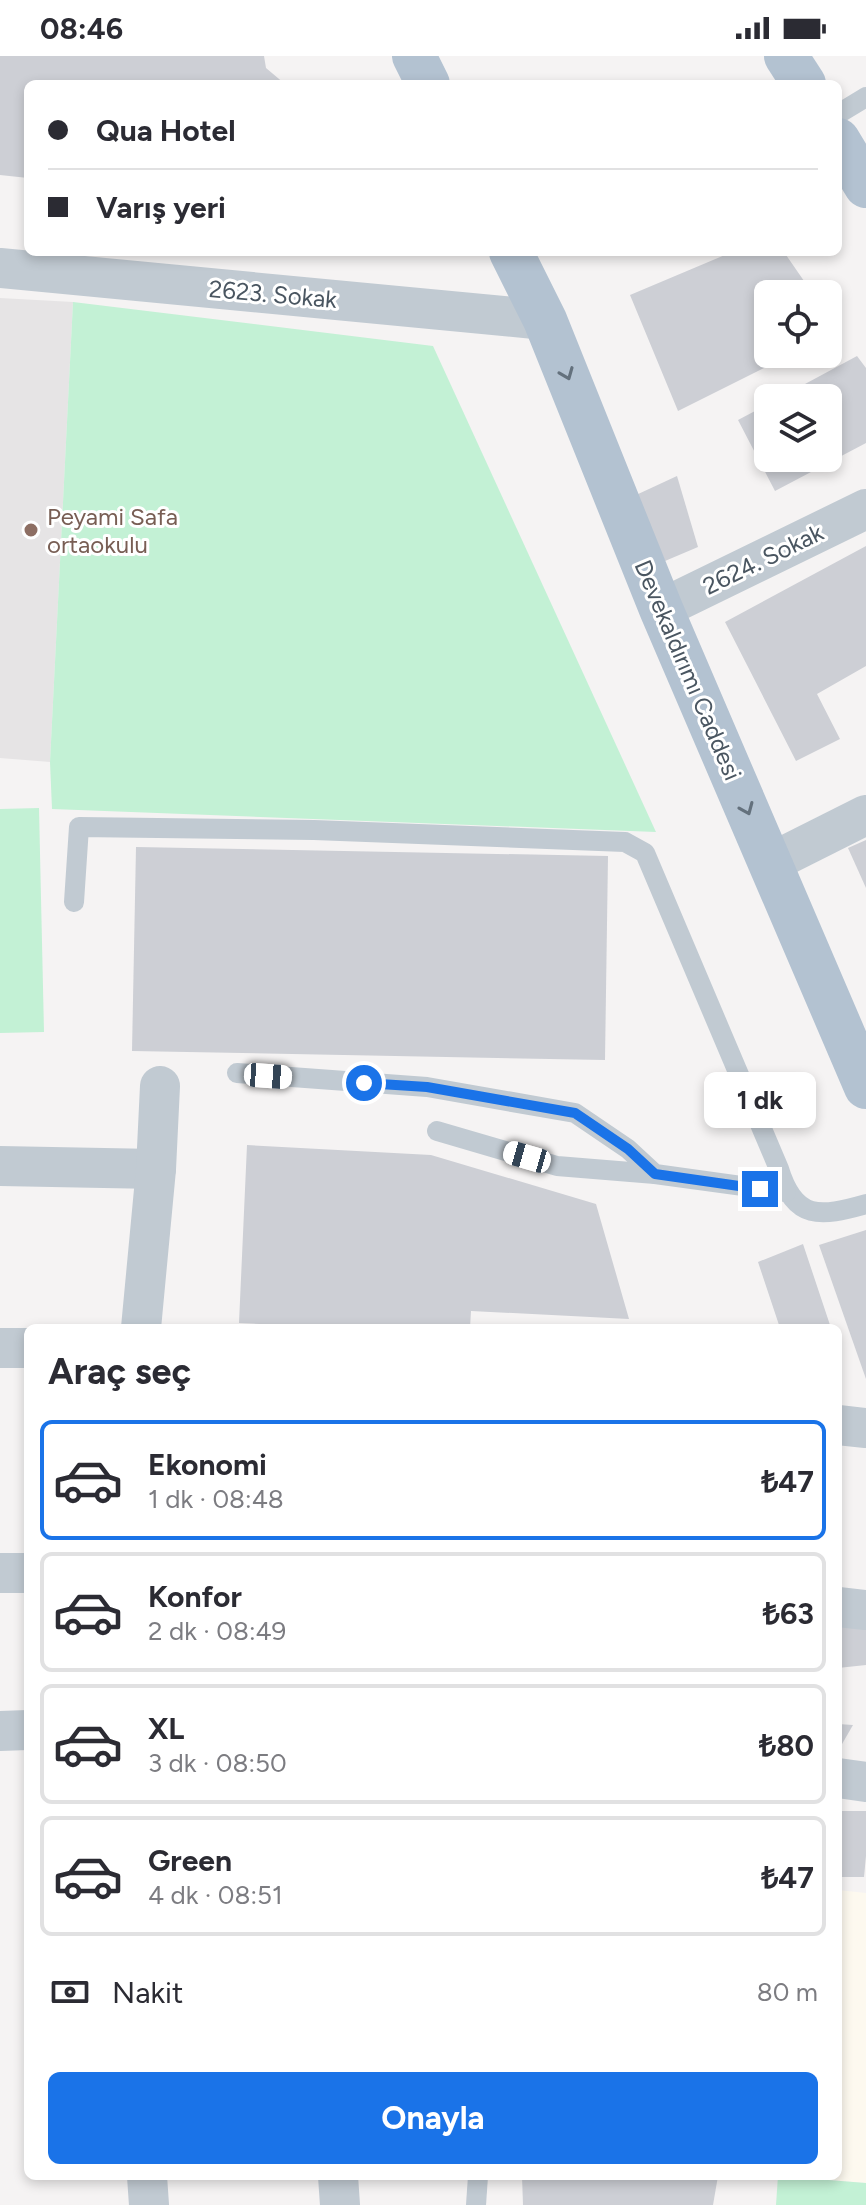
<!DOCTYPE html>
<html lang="tr">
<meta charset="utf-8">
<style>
body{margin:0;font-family:Figtree,sans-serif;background:#f2f2f3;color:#2b2b33;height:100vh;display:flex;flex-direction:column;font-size:30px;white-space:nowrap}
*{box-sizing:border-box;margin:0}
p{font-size:26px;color:#7c7c81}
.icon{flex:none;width:44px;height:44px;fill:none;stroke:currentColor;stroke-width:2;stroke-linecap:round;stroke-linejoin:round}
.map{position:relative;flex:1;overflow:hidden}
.drawer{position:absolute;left:24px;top:1268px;width:818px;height:856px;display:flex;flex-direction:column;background:#fff;border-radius:12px;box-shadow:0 4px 12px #0003}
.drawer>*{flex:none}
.guide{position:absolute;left:24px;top:24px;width:818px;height:176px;border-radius:12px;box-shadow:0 4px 12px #0003;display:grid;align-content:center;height:176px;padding:0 24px;background:#fff}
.controls{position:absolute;left:754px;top:224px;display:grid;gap:16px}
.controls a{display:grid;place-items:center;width:88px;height:88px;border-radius:12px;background:#fff;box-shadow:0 4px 12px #0003;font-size:40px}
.end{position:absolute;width:36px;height:36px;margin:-18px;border:10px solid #1a73e8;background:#fff;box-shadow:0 0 0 4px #fff}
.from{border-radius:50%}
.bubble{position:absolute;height:56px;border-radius:12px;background:#fff;box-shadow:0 4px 12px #0003;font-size:26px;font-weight:700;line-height:56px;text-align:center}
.car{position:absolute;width:24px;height:48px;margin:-24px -12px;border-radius:10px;box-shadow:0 0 6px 2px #0007;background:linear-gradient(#fff 24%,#345 0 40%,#fff 0 76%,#345 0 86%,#fff 0)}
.guide b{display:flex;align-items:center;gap:28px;height:76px;font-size:30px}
.guide b+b{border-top:2px solid #e1e1e2}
.guide i{width:20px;height:20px;background:#2b2b33}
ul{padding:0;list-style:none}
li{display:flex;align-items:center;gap:24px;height:120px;margin:0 16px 12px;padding:0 8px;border:4px solid #e1e1e2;border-radius:12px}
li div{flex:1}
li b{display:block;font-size:30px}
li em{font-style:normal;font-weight:700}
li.selected{border-color:#1a73e8}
li>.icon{width:72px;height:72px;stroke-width:1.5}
h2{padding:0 24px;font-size:36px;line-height:96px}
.pay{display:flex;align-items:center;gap:20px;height:88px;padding:0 24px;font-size:30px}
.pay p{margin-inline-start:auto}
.action{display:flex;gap:16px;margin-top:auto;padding:16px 24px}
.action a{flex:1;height:92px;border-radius:12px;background:#1a73e8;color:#fff;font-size:32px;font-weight:700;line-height:92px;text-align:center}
.status{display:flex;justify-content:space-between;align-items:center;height:56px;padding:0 40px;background:#fff;direction:ltr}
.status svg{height:22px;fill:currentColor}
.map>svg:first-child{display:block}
.commercial{fill:#fdf9ef}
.education{fill:#e6e4e5}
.green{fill:#c3f1d5}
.building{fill:#cdcfd5}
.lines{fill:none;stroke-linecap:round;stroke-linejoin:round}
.service{stroke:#c1cad2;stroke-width:20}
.minor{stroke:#c1cad2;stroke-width:40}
.primary{stroke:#b3c2d1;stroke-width:44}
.oneway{stroke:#64717d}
.route{stroke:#1a73e8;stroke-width:10}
.education-dot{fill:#8d6e63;stroke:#fff;stroke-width:3}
.labels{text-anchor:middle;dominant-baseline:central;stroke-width:6;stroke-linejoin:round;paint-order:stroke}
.street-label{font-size:24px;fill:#4a5661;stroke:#fff}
.education-label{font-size:24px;fill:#785e54;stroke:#fff;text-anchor:start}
</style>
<div class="status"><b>08:46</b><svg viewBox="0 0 49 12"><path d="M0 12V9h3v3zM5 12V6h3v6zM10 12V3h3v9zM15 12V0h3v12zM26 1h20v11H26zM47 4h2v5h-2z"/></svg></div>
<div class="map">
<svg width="866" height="2149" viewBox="0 0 866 2149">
<rect width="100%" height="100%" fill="#f5f3f3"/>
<path class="commercial" d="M 838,1834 L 866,1837 L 866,2127 L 783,2120 L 838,2120 Z"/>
<path class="education" d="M 0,242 L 73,246 L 50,706 L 0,702 Z"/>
<g class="green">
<path d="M 73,246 L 433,290 L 656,776 L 52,753 L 50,706 Z"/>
<path d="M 39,752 L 44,976 L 0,977 L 0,753 Z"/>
<path d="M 778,2120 L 866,2127 L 866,2149 L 776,2149 Z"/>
</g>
<g class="building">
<path d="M 0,0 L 264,0 L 266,12 L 285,28 L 28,28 L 28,122 L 0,119 Z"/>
<path d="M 732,196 L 784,196 L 813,238 L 768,238 L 768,298 L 792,298 L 678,355 L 630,239 Z"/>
<path d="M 857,300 L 866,312 L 866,387 L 775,435 L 738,364 L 768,348 L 768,402 L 828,402 L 828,342 L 779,342 Z"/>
<path d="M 677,420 L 698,491 L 665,505 L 636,439 Z"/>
<path d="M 866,490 L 866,610 L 817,638 L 840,683 L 796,705 L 725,566 Z"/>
<path d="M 866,784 L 866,832 L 848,792 Z"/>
<path d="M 136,791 L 608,800 L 605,1004 L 132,995 Z"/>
<path d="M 247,1089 L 431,1099 L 596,1148 L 629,1263 L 471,1255 L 470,1272 L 346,1272 L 239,1267 Z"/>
<path d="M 866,1174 L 866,1323 L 819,1189 Z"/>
<path d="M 803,1188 L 831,1272 L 780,1272 L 758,1206 Z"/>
<path d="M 838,1565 L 866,1569 L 866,1609 L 838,1612 Z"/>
<path d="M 838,1668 L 853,1669 L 838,1695 Z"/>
<path d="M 838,1755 L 866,1755 L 866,1800 L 864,1821 L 838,1821 Z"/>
<path d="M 522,2120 L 718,2120 L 713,2149 L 523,2149 Z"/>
</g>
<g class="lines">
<g class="service">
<path d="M 838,58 L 866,41"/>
<path d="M 74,846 L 79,771 L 314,774 L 625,786 L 645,797 L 779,1113 C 795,1165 820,1161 866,1148"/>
<path d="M 237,1017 L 427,1031 L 575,1057 L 628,1093 L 655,1118 L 786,1136"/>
<path d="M 437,1075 L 557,1110 L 655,1118"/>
<path d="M 476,2149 L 478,2120"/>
</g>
<g class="minor">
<path d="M 0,212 L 545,264"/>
<path d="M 661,553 L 866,453"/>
<path d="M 770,807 L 866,759"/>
<path d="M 0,1110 L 156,1113"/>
<path d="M 141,1272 L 156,1113 L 160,1030"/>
<path d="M 0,1292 L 28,1292"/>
<path d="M 838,1369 L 866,1372"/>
<path d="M 0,1517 L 28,1517"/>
<path d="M 838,1551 L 866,1554"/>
<path d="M 0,1675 L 28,1674"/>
<path d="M 838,1722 L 866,1726"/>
<path d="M 147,2120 L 149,2149"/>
<path d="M 338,2120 L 340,2149"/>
</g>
<g class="primary">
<path d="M 414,0 L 428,28"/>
<path d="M 786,0 L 804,28"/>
<path d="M 838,84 L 866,130"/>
<path d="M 511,196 L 545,264 L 661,553 L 866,1031"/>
</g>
</g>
<defs><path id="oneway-chevron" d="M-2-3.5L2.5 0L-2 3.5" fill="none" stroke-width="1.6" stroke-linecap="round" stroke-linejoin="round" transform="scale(2)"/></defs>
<g class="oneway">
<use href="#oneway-chevron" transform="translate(567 318) rotate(68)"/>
<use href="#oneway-chevron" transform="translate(747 753) rotate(67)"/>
</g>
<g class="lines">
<path class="route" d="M 364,1027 L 427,1031 L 575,1057 L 628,1093 L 655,1118 L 760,1133"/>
</g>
<circle class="education-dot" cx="31" cy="474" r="8"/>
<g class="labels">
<g class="street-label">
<text transform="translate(273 238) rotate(5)">2623. Sokak</text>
<text transform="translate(763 503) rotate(-26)">2624. Sokak</text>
<text transform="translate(688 614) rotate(67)">Devekaldırımı Caddesi</text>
</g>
<g class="education-label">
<text x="47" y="460">Peyami Safa<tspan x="47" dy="28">ortaokulu</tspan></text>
</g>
</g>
</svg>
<div class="controls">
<a><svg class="icon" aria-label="locate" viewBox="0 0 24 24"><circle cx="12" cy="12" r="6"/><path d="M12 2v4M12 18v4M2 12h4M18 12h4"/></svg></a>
<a><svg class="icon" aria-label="layers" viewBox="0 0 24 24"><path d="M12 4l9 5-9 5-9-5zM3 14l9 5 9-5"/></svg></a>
</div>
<i class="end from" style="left:364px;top:1027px"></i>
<i class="end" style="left:760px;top:1133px"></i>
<div class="bubble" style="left:704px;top:1016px;width:112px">1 dk</div>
<i class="car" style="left:268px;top:1020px;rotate:94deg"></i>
<i class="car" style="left:527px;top:1101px;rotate:286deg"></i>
<div class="guide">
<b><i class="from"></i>Qua Hotel</b>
<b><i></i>Varış yeri</b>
</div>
<section class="drawer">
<h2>Araç seç</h2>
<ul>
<li class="selected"><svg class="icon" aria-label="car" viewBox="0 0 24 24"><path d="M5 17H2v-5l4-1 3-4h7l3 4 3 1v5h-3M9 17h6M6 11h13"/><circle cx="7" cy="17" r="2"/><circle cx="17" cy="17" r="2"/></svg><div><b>Ekonomi</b><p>1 dk · 08:48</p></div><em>₺47</em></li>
<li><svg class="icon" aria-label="car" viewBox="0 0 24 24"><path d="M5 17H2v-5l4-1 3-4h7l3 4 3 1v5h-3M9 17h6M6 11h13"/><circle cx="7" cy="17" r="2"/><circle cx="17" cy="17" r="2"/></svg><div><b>Konfor</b><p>2 dk · 08:49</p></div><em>₺63</em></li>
<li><svg class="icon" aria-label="car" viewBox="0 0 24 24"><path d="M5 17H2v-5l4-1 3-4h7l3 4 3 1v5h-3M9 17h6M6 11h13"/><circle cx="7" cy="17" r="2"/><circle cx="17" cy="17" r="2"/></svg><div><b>XL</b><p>3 dk · 08:50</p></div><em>₺80</em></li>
<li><svg class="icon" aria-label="car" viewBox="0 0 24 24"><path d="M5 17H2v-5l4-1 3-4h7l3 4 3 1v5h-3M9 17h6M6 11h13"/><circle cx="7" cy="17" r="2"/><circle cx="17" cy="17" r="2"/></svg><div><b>Green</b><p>4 dk · 08:51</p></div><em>₺47</em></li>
</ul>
<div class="pay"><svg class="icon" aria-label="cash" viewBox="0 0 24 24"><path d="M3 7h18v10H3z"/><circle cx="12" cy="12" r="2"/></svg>Nakit<p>80 m</p></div>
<div class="action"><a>Onayla</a></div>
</section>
</div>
